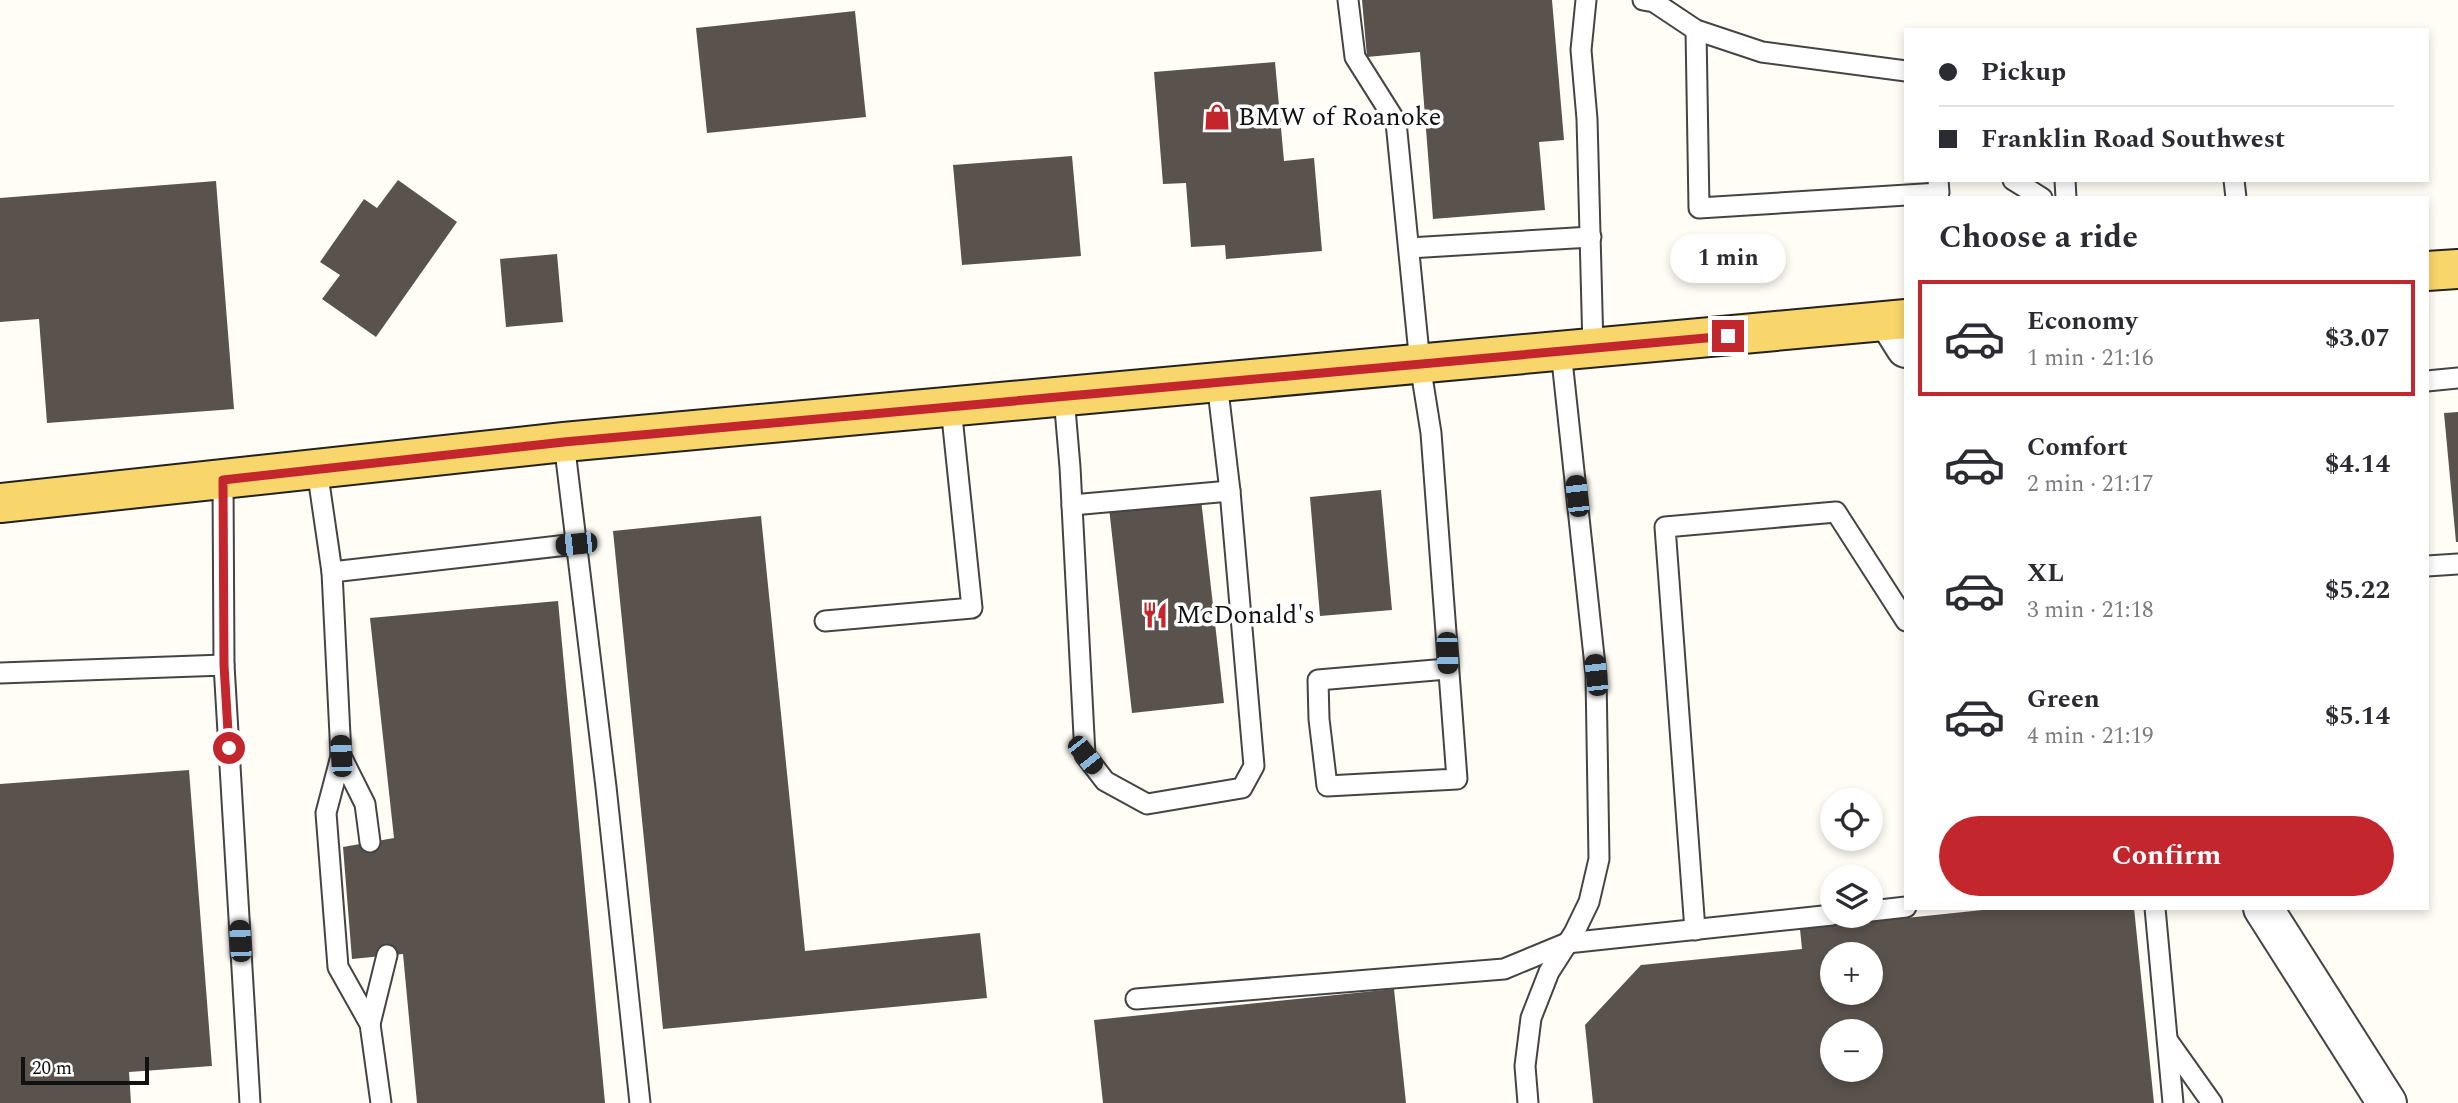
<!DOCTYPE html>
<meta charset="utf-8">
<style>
body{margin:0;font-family:Spectral,serif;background:#f7f7f7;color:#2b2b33;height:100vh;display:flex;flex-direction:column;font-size:26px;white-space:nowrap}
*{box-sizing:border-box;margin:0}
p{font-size:23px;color:#7c7c81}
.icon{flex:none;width:38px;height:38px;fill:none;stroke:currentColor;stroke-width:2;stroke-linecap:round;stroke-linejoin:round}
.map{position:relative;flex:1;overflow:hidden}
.drawer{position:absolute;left:1904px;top:196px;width:525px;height:714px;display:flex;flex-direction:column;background:#fff;border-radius:0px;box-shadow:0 4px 10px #0003}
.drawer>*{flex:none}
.hud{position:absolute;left:1904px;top:28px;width:525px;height:154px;border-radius:0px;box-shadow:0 4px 10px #0003;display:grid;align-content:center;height:154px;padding:0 35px;background:#fff}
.buttons{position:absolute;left:1820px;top:788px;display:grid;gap:14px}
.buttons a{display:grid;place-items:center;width:63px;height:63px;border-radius:50%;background:#fff;box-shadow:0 4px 10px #0003;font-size:35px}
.scale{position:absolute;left:21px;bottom:18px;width:128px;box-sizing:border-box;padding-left:7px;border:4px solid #111;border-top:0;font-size:19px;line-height:24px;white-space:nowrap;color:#111;-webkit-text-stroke:5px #fff;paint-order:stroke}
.end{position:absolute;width:32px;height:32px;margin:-16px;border:9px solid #c4262e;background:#fff;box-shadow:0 0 0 4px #fff}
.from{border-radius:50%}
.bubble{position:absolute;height:49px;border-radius:24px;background:#fff;box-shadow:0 4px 10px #0003;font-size:23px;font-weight:700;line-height:49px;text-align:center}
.car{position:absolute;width:21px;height:42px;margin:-21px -10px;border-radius:9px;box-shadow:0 0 5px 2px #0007;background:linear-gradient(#222 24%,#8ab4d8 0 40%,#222 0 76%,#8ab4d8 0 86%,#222 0)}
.hud b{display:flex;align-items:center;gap:24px;height:66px;font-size:26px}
.hud b+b{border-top:2px solid #e1e1e2}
.hud i{width:18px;height:18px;background:#2b2b33}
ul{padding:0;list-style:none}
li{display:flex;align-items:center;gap:21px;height:116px;margin:0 14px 10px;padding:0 21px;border:4px solid transparent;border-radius:0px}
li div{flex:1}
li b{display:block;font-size:26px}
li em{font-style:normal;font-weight:700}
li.on{border-color:#c4262e}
li>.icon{width:63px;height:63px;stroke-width:1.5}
h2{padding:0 35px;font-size:32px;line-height:84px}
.action{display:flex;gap:14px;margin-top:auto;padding:14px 35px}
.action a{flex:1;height:80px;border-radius:42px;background:#c4262e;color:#fff;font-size:28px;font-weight:700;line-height:80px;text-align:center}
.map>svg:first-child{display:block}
.building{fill:#5a524d;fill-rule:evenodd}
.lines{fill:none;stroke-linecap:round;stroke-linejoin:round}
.service-casing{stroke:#444;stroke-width:23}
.minor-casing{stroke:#444;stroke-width:42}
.primary-casing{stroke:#222;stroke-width:42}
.service{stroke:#fff;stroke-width:19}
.minor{stroke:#fff;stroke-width:38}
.primary{stroke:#f9d66b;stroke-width:38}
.route{stroke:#c4262e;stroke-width:9}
.labels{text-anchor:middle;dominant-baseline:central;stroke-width:7;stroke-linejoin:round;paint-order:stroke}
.poi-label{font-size:26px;fill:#111;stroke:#fff;text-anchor:start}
</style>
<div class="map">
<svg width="2458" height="1103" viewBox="0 0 2458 1103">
<rect width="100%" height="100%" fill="#fffdf5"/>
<g class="building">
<path d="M 1362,0 L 1552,0 L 1564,140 L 1539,142 L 1545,210 L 1433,219 L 1420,52 L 1367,57 Z"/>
<path d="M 855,11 L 866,117 L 707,133 L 696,28 Z"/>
<path d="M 1275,62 L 1284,161 L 1314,158 L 1322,251 L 1226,259 L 1225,245 L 1191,247 L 1186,183 L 1163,184 L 1154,72 Z"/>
<path d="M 1072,156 L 1081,256 L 962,265 L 953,165 Z"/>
<path d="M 398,180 L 457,222 L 376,337 L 322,299 L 340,275 L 320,262 L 364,199 L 377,208 Z"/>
<path d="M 216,181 L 234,409 L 47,423 L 39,319 L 0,322 L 0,198 Z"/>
<path d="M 557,254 L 563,322 L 506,327 L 500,259 Z"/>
<path d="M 2458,412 L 2458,542 L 2456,542 L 2444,413 Z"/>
<path d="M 1381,490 L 1392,610 L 1320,616 L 1310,497 Z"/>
<path d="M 1201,499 L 1224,703 L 1132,713 L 1109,508 Z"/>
<path d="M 761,516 L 805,951 L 980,933 L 987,998 L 663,1029 L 613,531 Z"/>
<path d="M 558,601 L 605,1103 L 417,1103 L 403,954 L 352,959 L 343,847 L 394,838 L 370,618 Z"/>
<path d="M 189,770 L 212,1066 L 129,1072 L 131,1103 L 0,1103 L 0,784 Z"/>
<path d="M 2002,908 L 2134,908 L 2154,1103 L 1593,1103 L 1585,1025 L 1641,965 L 1802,949 L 1800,929 ZM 1832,954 L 1871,954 L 1871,992 L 1832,992 ZM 1832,1031 L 1871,1031 L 1871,1069 L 1832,1069 Z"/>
<path d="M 1394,989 L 1406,1103 L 1103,1103 L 1094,1020 Z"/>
</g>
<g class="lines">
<g class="service-casing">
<g id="service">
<path d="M 1348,0 L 1355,57 L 1396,122 L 1420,364 L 1431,433 L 1457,779 L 1327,786 L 1319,719 L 1318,680 L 1447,669"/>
<path d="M 1586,0 L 1581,50 L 1587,119 L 1593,348"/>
<path d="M 1643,0 L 1654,2 L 1696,30 L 1762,52 L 1906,71"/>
<path d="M 1696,30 L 1699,208 L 1939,193 L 1938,180"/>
<path d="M 2013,180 L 2042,198"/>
<path d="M 2065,180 L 2066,198"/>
<path d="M 2234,180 L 2236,198"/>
<path d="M 1409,248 L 1591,237"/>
<path d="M 2427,381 L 2458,378"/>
<path d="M 1064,397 L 1070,467 L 1085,755 L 1105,781 L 1147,804 L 1242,788 L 1254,766 L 1230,491 L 1217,382"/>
<path d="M 564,442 L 606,787 L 640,1103"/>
<path d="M 317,469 L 332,572"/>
<path d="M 223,480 L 224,665"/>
<path d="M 1072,505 L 1230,491"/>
<path d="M 2427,566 L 2458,564"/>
<path d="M 825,621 L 972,608 L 951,407"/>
<path d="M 0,673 L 224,665 L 250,1103"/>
<path d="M 341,756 L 365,804 L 370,842"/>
<path d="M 2155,908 L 2173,1103"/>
<path d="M 1871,911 L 1906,907"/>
<path d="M 1695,930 L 1665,527 L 1836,512 L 1906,621"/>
<path d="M 1136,999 L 1504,969 L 1567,943 L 1832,915"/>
<path d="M 370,1024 L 387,955"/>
<path d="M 2168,1041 L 2212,1103"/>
<path d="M 381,1103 L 370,1024 L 338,967 L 326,813 L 341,756 L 332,572 L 576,544"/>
<path d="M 1528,1103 L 1525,1066 L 1531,1018 L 1549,972 L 1574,933 L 1589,902 L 1599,859 L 1596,675 L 1561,351"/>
</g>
</g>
<g class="minor-casing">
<g id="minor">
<path d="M 1889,321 L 1906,348"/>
<path d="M 2263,908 L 2387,1103"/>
</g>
</g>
<g class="primary-casing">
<g id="primary">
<path d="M 2427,271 L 2458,269"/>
<path d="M 0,503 L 564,442 L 1906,319"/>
</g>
</g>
<use href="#service" class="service"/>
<use href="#minor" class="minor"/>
<use href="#primary" class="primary"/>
</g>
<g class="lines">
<path class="route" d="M 229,748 L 224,665 L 223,480 L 564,442 L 1728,336"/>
</g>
<defs>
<g id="shop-bare" transform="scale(2.1)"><path d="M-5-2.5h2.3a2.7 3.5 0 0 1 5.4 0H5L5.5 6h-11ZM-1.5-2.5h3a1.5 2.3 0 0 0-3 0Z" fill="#c4262e" stroke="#fff" stroke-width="2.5" paint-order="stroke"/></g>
<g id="restaurant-bare" transform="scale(2.1)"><path d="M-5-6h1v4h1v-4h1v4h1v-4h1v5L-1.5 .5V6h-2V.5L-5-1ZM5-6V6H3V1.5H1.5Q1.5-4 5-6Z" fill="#c4262e" stroke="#fff" stroke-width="2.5" paint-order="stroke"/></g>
</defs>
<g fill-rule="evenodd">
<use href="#shop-bare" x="1217" y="117"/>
<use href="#restaurant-bare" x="1155" y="615"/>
</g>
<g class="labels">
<g class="poi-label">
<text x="1238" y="117">BMW of Roanoke</text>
<text x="1176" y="615">McDonald's</text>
</g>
</g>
</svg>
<div class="buttons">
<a><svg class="icon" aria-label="locate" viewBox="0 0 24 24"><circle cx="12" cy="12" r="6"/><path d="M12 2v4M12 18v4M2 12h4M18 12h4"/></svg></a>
<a><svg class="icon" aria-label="layers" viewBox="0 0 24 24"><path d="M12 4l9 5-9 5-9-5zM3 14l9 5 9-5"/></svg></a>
<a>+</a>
<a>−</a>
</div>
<div class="scale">20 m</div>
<i class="end from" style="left:229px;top:748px"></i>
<i class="end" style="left:1728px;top:336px"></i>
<div class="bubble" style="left:1670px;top:234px;width:116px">1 min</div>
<i class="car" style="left:1577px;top:496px;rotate:354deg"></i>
<i class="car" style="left:576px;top:544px;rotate:264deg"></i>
<i class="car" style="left:1447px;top:653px;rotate:178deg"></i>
<i class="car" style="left:1596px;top:675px;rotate:354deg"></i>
<i class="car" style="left:1085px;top:755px;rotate:142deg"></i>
<i class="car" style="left:341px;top:756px;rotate:357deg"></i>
<i class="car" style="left:240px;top:941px;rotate:357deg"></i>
<div class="hud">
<b><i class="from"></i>Pickup</b>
<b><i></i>Franklin Road Southwest</b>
</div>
<section class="drawer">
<h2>Choose a ride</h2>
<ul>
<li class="on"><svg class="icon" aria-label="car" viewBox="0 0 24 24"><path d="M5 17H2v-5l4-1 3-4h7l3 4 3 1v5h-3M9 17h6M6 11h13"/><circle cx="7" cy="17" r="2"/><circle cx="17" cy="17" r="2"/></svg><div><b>Economy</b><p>1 min · 21:16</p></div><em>$3.07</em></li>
<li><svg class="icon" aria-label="car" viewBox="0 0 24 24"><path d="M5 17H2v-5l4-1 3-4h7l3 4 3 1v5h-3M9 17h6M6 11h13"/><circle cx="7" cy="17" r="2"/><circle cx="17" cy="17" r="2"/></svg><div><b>Comfort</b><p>2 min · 21:17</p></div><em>$4.14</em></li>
<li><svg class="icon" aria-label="car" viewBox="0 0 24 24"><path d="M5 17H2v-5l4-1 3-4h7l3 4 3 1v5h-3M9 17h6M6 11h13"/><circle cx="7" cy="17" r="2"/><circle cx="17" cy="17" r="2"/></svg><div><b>XL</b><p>3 min · 21:18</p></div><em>$5.22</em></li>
<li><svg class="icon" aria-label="car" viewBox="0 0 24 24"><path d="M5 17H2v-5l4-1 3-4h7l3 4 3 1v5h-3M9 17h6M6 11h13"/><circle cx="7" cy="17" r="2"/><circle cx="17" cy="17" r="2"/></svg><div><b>Green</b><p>4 min · 21:19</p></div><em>$5.14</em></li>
</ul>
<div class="action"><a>Confirm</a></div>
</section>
</div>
